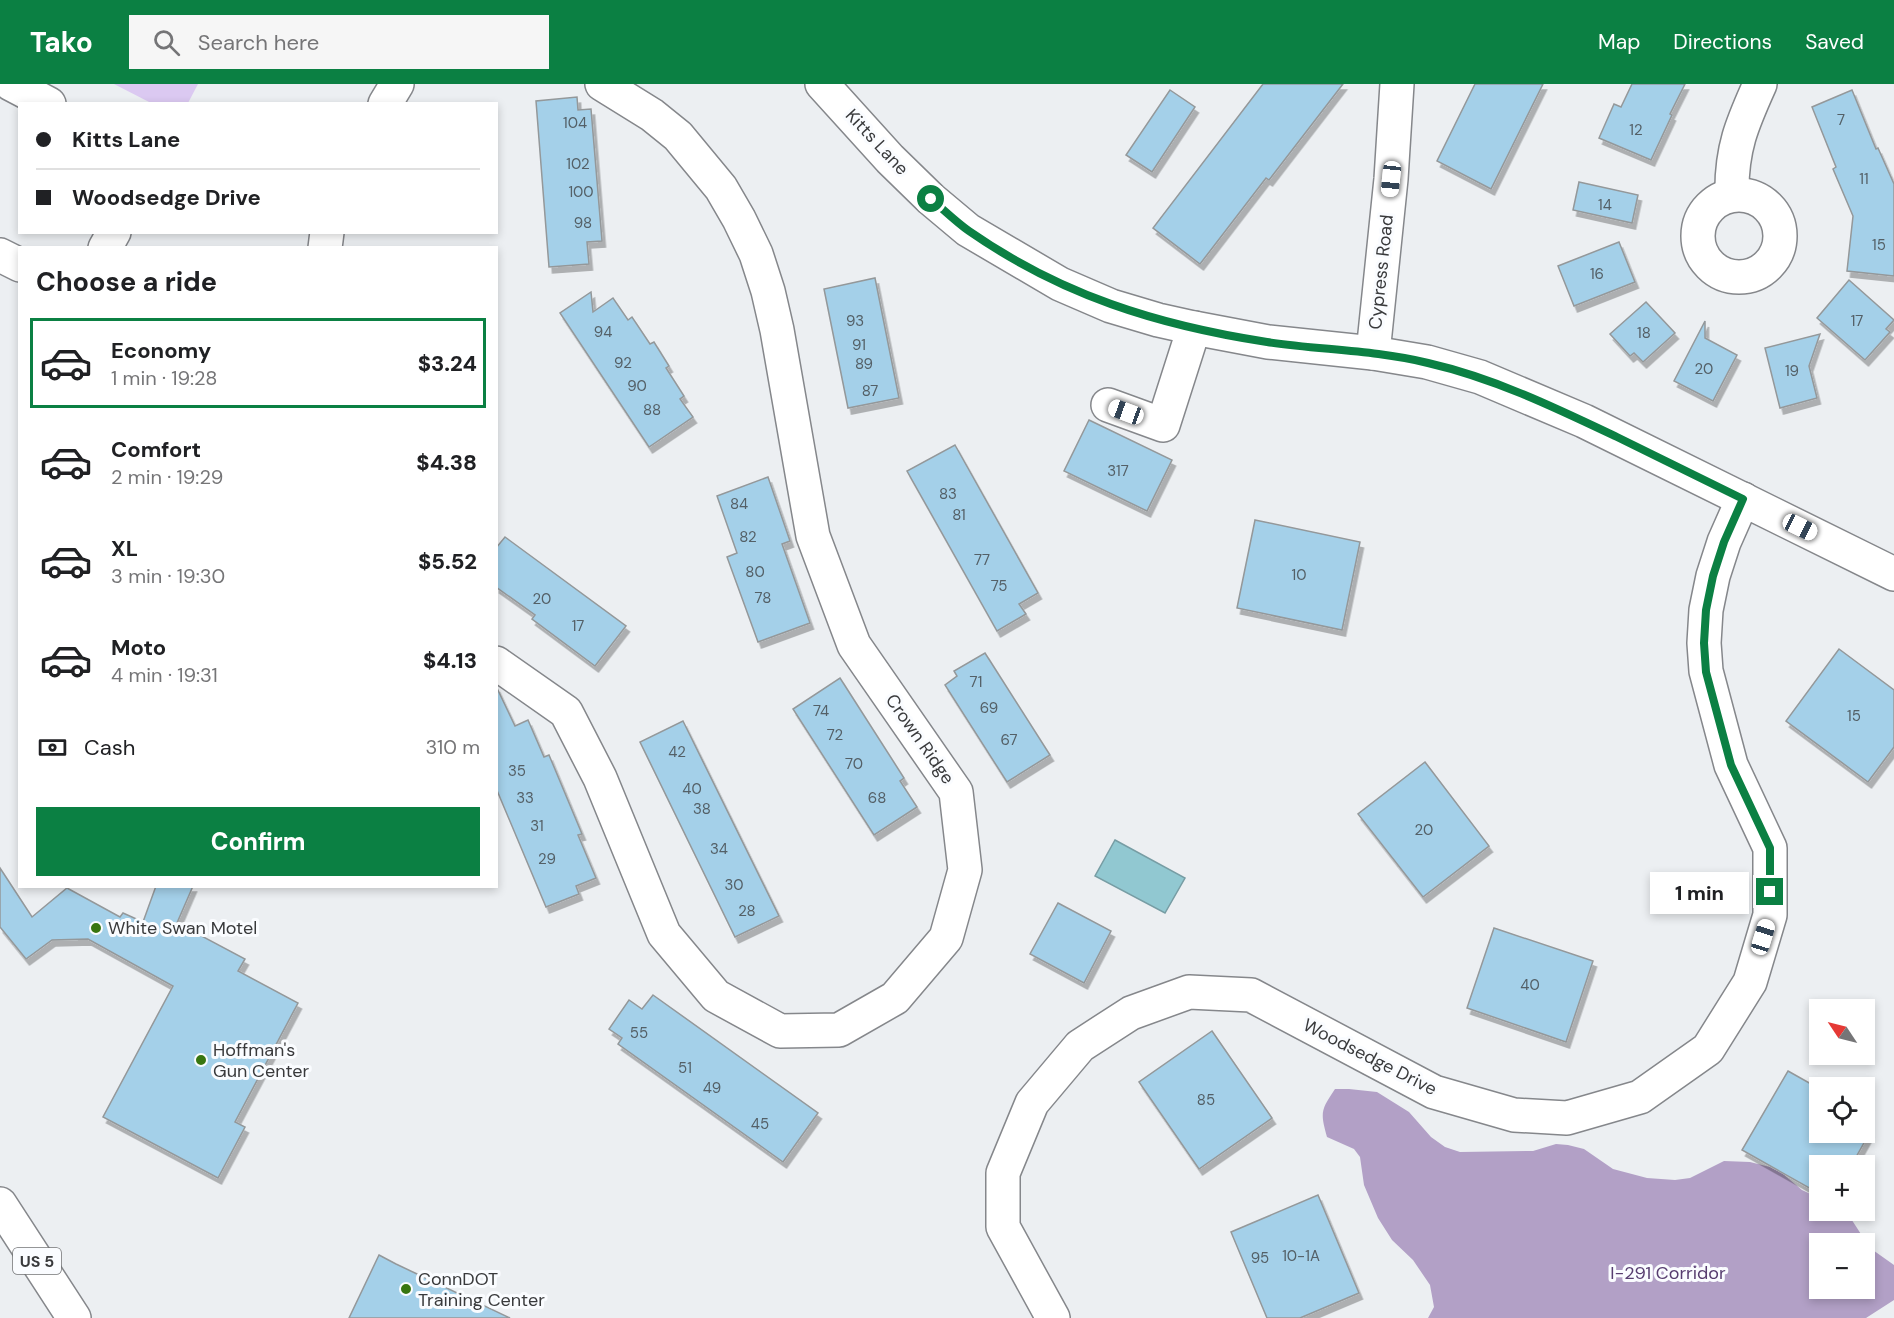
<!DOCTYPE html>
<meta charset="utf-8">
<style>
body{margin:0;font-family:"DM Sans",sans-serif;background:#f6f6f6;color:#202124;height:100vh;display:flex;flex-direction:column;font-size:22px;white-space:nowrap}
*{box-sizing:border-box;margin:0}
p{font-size:20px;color:#757577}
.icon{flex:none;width:33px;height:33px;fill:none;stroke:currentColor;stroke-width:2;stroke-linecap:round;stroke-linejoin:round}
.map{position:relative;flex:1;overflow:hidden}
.details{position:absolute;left:18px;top:162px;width:480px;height:642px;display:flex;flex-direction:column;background:#fff;border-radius:0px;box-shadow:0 3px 9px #0003}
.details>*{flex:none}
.top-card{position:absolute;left:18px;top:18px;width:480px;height:132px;border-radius:0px;box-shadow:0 3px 9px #0003;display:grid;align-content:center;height:132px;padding:0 18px;background:#fff}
.needle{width:39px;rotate:305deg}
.tools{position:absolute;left:1809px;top:915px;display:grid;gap:12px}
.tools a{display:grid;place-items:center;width:66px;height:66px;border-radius:0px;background:#fff;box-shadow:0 3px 9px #0003;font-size:30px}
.end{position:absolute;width:27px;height:27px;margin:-14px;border:8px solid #0b8043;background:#fff;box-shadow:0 0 0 3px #fff}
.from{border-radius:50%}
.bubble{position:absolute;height:42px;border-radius:0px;background:#fff;box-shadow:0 3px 9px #0003;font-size:20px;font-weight:800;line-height:42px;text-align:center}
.car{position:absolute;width:18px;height:36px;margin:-18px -9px;border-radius:8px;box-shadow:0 0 4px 2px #0007;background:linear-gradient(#fff 24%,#345 0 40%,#fff 0 76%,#345 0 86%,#fff 0)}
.top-card b{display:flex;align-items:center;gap:21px;height:57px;font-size:22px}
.top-card b+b{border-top:2px solid #e0e0e0}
.top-card i{width:15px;height:15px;background:#202124}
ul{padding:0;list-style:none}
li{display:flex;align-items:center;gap:18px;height:90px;margin:0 12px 9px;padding:0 6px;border:3px solid transparent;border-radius:0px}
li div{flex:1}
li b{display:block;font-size:22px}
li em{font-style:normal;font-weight:800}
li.on{border-color:#0b8043}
li>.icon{width:54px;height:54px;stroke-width:1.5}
h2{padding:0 18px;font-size:27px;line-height:72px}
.pay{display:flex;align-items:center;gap:15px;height:66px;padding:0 18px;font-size:22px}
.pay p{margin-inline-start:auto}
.button{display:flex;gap:12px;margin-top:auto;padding:12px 18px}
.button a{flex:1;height:69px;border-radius:0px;background:#0b8043;color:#fff;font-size:24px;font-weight:800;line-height:69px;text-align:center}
header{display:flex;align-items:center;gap:36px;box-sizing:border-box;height:84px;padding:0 30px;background:#0b8043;color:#fff}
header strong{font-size:28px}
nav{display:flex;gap:33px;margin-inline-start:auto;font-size:21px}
.search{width:420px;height:54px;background:#f6f6f6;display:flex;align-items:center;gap:15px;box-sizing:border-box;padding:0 21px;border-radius:0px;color:#757577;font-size:22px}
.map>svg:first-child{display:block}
.green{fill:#dbc9f1}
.forest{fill:#b2a0c6;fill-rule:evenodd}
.water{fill:#91c8d1;stroke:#779da4;stroke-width:1.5}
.building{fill:#a4d0e9;stroke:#94989a;stroke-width:1.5;filter:url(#shadow)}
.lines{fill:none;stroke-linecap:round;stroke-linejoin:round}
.minor-casing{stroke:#85878b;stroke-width:36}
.highway-casing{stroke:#85878b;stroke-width:36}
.minor{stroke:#fff;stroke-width:33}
.highway{stroke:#fff;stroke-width:33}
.route{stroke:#0b8043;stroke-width:8}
.poi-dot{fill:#387610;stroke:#fafcff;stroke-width:2}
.labels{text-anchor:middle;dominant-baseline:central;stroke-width:6;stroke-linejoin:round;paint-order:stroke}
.number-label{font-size:15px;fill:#546067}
.shield{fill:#fafcff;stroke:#737476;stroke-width:1.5}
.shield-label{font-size:16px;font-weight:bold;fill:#393a3c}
.street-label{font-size:18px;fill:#393a3c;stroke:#fafcff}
.poi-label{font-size:18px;fill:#393a3c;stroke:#fafcff;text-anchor:start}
.park-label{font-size:18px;fill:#573d70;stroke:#fafcff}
</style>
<header>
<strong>Tako</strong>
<div class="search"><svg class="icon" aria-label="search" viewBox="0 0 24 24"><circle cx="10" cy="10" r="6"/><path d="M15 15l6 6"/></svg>Search here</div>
<nav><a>Map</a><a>Directions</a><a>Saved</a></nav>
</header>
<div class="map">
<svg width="1894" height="1234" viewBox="0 0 1894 1234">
<defs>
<filter id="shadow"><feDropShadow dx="3.5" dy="6" stdDeviation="0" flood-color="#0004"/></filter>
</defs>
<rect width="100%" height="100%" fill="#eceff2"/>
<path class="green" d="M 114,0 L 198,0 L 188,19 L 151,19 Z"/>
<path class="forest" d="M 1335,1005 L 1349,1005 L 1377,1008 L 1409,1028 L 1431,1053 L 1445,1063 L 1460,1068 L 1533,1067 L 1556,1060 L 1568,1061 L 1584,1065 L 1613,1085 L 1647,1094 L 1675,1096 L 1690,1094 L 1724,1077 L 1750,1078 L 1770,1083 L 1783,1090 L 1802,1106 L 1819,1114 L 1820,1126 L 1846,1127 L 1870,1164 L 1894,1181 L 1894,1216 L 1866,1234 L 1428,1234 L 1434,1223 L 1430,1201 L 1413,1176 L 1392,1156 L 1378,1134 L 1364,1101 L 1360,1073 L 1354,1065 L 1327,1053 C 1320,1028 1321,1026 1335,1005 ZM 1820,1160 L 1864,1160 L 1864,1204 L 1820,1204 Z"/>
<path class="water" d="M 1115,756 L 1185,794 L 1165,829 L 1095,792 Z"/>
<g class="building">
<path d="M 1263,0 L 1343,0 L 1269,96 L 1266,94 L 1200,180 L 1153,144 Z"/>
<path d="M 1475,0 L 1543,0 L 1491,105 L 1437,77 Z"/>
<path d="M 1632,0 L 1685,0 L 1670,30 L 1672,31 L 1651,76 L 1599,54 L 1614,20 L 1621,23 Z"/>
<path d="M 1170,6 L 1195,23 L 1152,88 L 1126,71 Z"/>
<path d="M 1852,6 L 1876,65 L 1878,64 L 1894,100 L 1894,192 L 1847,187 L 1853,132 L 1833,85 L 1836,83 L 1812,23 Z"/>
<path d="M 577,13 L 578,26 L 591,25 L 602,157 L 587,158 L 589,180 L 549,183 L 536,17 Z"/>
<path d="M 1579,98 L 1638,111 L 1632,139 L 1573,126 Z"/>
<path d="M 1619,158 L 1635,198 L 1574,222 L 1558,182 Z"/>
<path d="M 875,194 L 899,314 L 848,324 L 824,205 Z"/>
<path d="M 1849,196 L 1894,236 L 1886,245 L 1890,248 L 1865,276 L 1817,234 Z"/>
<path d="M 591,208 L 593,228 L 613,214 L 628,236 L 632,233 L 650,260 L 654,258 L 669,282 L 666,284 L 684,312 L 680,315 L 693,333 L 649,363 L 560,229 Z"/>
<path d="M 1646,218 L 1675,249 L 1643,278 L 1634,269 L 1630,272 L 1610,250 Z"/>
<path d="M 1705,237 L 1705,254 L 1737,271 L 1713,317 L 1674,297 Z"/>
<path d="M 1820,250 L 1809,282 L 1817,314 L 1780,324 L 1765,264 Z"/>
<path d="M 1089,336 L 1172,376 L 1147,427 L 1064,387 Z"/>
<path d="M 955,361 L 1038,509 L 1019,520 L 1026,530 L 997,547 L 907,387 Z"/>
<path d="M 768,393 L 790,457 L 782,460 L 810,539 L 758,558 L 727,473 L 737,469 L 717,412 Z"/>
<path d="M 1255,436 L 1360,458 L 1342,546 L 1237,524 Z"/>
<path d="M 505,453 L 626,542 L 595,582 L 532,535 L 535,531 L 496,503 L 496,464 Z"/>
<path d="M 1839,565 L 1894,606 L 1894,663 L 1868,698 L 1786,637 Z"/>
<path d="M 985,569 L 1050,671 L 1007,698 L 945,601 L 957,592 L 954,587 Z"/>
<path d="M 840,594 L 904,694 L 900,697 L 917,723 L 874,751 L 793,625 Z"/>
<path d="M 496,602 L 515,642 L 528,636 L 544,673 L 549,671 L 582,750 L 578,751 L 596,794 L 576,802 L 579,810 L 546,823 L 496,704 Z"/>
<path d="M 683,637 L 779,832 L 735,853 L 640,658 Z"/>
<path d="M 1425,678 L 1489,762 L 1423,813 L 1358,730 Z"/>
<path d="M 0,784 L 32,833 L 67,804 L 120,833 L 123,829 L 143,838 L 156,802 L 193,802 L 177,839 L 245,875 L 238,887 L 298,919 L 235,1038 L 245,1043 L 218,1094 L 103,1033 L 173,902 L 88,855 L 52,856 L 26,875 L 0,843 Z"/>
<path d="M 1058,819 L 1111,847 L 1084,899 L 1030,870 Z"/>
<path d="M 1494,844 L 1593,877 L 1566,958 L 1467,924 Z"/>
<path d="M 653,911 L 818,1029 L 783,1078 L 618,960 L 622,954 L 609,945 L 629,916 L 642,925 Z"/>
<path d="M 1212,947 L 1272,1034 L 1199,1085 L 1139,998 Z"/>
<path d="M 1788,987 L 1820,1005 L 1820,1048 L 1870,1048 L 1851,1082 L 1820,1082 L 1820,1110 L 1742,1066 Z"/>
<path d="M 1318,1111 L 1359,1209 L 1300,1234 L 1267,1234 L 1231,1148 Z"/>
<path d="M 379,1171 L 396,1180 L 510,1234 L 349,1234 Z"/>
</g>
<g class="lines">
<g class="minor-casing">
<g id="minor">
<path d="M 11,0 L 49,20"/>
<path d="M 822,0 L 890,75 L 931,115 L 968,146 L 1060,200 L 1111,222 L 1158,236 L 1194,244 L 1268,258 L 1373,269 L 1427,278 L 1480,293 L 1584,337 L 1894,490"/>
<path d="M 385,20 L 397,0"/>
<circle cx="1739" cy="152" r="41"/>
<path d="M 1732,111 C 1731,65 1742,40 1760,0"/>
<path d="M 105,164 L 114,148"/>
<path d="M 325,164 L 327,148"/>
<path d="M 0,171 L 20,181"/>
<path d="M 1373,269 L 1391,95 L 1397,0"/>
<path d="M 1108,321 L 1163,341 L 1194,244"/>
<path d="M 496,579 L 566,628 L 600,694 L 664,850 L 716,912 L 780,947 L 839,946 L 895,914 L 946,854 L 965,786 L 956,708 L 854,561 L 813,452 L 777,246 L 768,207 L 756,170 L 739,135 L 721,104 L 678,52 L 652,31 L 602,0"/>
<path d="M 1053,1234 L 1003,1143 L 1003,1089 L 1032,1019 L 1080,962 L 1131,929 L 1189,908 L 1251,911 L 1434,1008 L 1514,1031 L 1567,1034 L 1640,1013 L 1708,965 L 1750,898 L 1770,831 L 1770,764 L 1731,681 L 1706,587 L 1704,559 L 1706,526 L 1713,492 L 1724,458 L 1743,415"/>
</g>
</g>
<g class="highway-casing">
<path id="highway" d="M 0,1120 L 74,1234"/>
</g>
<use href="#minor" class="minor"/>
<use href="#highway" class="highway"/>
</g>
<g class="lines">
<path class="route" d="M 931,115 C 943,125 955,137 969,147 C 1061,211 1157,241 1267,258 C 1320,266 1375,266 1428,279 C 1494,294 1556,324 1617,353 C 1659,374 1701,394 1743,415 L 1724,458 L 1713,492 L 1706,526 L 1704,559 L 1706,588 L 1731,681 L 1770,764 L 1770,808"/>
</g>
<g class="poi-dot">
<circle cx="96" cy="844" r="6"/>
<circle cx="201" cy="976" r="6"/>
<circle cx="406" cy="1205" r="6"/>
</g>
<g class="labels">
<g class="number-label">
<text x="1841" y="36">7</text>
<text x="575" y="39">104</text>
<text x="1636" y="46">12</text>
<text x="578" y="80">102</text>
<text x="1864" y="95">11</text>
<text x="581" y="108">100</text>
<text x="1605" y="121">14</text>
<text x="583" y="139">98</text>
<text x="1879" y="161">15</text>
<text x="1597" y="190">16</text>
<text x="855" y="237">93</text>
<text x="1857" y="237">17</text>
<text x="603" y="248">94</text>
<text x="1644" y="249">18</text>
<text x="859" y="261">91</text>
<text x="623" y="279">92</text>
<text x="864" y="280">89</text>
<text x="1704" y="285">20</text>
<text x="1792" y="287">19</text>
<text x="637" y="302">90</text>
<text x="870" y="307">87</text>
<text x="652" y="326">88</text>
<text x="1118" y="387">317</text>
<text x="948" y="410">83</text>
<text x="739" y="420">84</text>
<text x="959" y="431">81</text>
<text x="748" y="453">82</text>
<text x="982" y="476">77</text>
<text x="755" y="488">80</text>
<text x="1299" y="491">10</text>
<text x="999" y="502">75</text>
<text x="763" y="514">78</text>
<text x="542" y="515">20</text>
<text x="578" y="542">17</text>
<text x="976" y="598">71</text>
<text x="989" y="624">69</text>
<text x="821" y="627">74</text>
<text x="1854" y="632">15</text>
<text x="835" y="651">72</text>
<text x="1009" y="656">67</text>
<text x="677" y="668">42</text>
<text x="854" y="680">70</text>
<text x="517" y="687">35</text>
<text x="692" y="705">40</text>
<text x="525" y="714">33</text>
<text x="877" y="714">68</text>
<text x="702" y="725">38</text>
<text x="537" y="742">31</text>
<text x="1424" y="746">20</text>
<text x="719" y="765">34</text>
<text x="547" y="775">29</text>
<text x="734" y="801">30</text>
<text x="747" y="827">28</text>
<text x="1530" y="901">40</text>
<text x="639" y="949">55</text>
<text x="685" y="984">51</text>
<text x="712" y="1004">49</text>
<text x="1206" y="1016">85</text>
<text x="760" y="1040">45</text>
<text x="1301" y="1172">10-1A</text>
<text x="1260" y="1174">95</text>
</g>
<rect class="shield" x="13" y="1164" width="48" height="26" rx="4.5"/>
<g class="shield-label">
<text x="37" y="1177">US 5</text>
</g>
<g class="street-label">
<text transform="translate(877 58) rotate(47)">Kitts Lane</text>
<text transform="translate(1381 188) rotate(-84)">Cypress Road</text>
<text transform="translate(920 655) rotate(55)">Crown Ridge</text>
<text transform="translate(1370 973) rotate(27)">Woodsedge Drive</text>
</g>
<g class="poi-label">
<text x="108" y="844">White Swan Motel</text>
<text x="213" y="966">Hoffman's<tspan x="213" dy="21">Gun Center</tspan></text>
<text x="418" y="1195">ConnDOT<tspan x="418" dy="21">Training Center</tspan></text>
</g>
<g class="park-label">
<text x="1668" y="1189">I-291 Corridor</text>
</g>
</g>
</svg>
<div class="tools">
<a><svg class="needle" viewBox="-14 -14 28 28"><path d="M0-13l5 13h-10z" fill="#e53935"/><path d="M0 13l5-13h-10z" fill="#757577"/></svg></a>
<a><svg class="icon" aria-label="locate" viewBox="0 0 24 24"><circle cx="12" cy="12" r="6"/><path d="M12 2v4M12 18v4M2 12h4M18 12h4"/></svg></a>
<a>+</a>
<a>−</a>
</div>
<i class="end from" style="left:931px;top:115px"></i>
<i class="end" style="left:1770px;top:808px"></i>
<div class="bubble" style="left:1650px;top:788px;width:99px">1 min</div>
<i class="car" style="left:1391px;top:95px;rotate:186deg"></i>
<i class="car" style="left:1126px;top:328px;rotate:290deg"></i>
<i class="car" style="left:1800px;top:443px;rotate:116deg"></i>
<i class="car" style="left:1763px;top:853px;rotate:17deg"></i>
<div class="top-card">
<b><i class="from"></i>Kitts Lane</b>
<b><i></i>Woodsedge Drive</b>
</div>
<section class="details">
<h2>Choose a ride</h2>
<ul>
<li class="on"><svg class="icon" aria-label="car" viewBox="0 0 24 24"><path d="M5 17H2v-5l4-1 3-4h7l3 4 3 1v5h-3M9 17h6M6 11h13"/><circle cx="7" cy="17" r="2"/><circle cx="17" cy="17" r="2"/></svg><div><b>Economy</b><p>1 min · 19:28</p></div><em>$3.24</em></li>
<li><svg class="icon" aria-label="car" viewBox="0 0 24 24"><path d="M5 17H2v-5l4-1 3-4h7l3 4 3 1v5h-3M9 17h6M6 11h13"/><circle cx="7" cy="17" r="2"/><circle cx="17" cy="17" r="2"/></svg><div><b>Comfort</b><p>2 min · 19:29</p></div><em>$4.38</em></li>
<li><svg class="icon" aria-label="car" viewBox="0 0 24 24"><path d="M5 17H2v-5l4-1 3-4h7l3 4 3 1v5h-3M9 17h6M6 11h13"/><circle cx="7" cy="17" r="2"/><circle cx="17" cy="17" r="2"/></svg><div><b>XL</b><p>3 min · 19:30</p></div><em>$5.52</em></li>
<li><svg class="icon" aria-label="car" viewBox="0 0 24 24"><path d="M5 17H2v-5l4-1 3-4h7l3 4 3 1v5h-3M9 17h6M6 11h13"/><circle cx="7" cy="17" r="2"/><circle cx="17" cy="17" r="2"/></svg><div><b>Moto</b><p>4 min · 19:31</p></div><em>$4.13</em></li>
</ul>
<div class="pay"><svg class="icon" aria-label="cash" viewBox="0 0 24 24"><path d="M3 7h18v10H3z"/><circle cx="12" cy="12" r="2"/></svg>Cash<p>310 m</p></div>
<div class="button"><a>Confirm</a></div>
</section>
</div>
